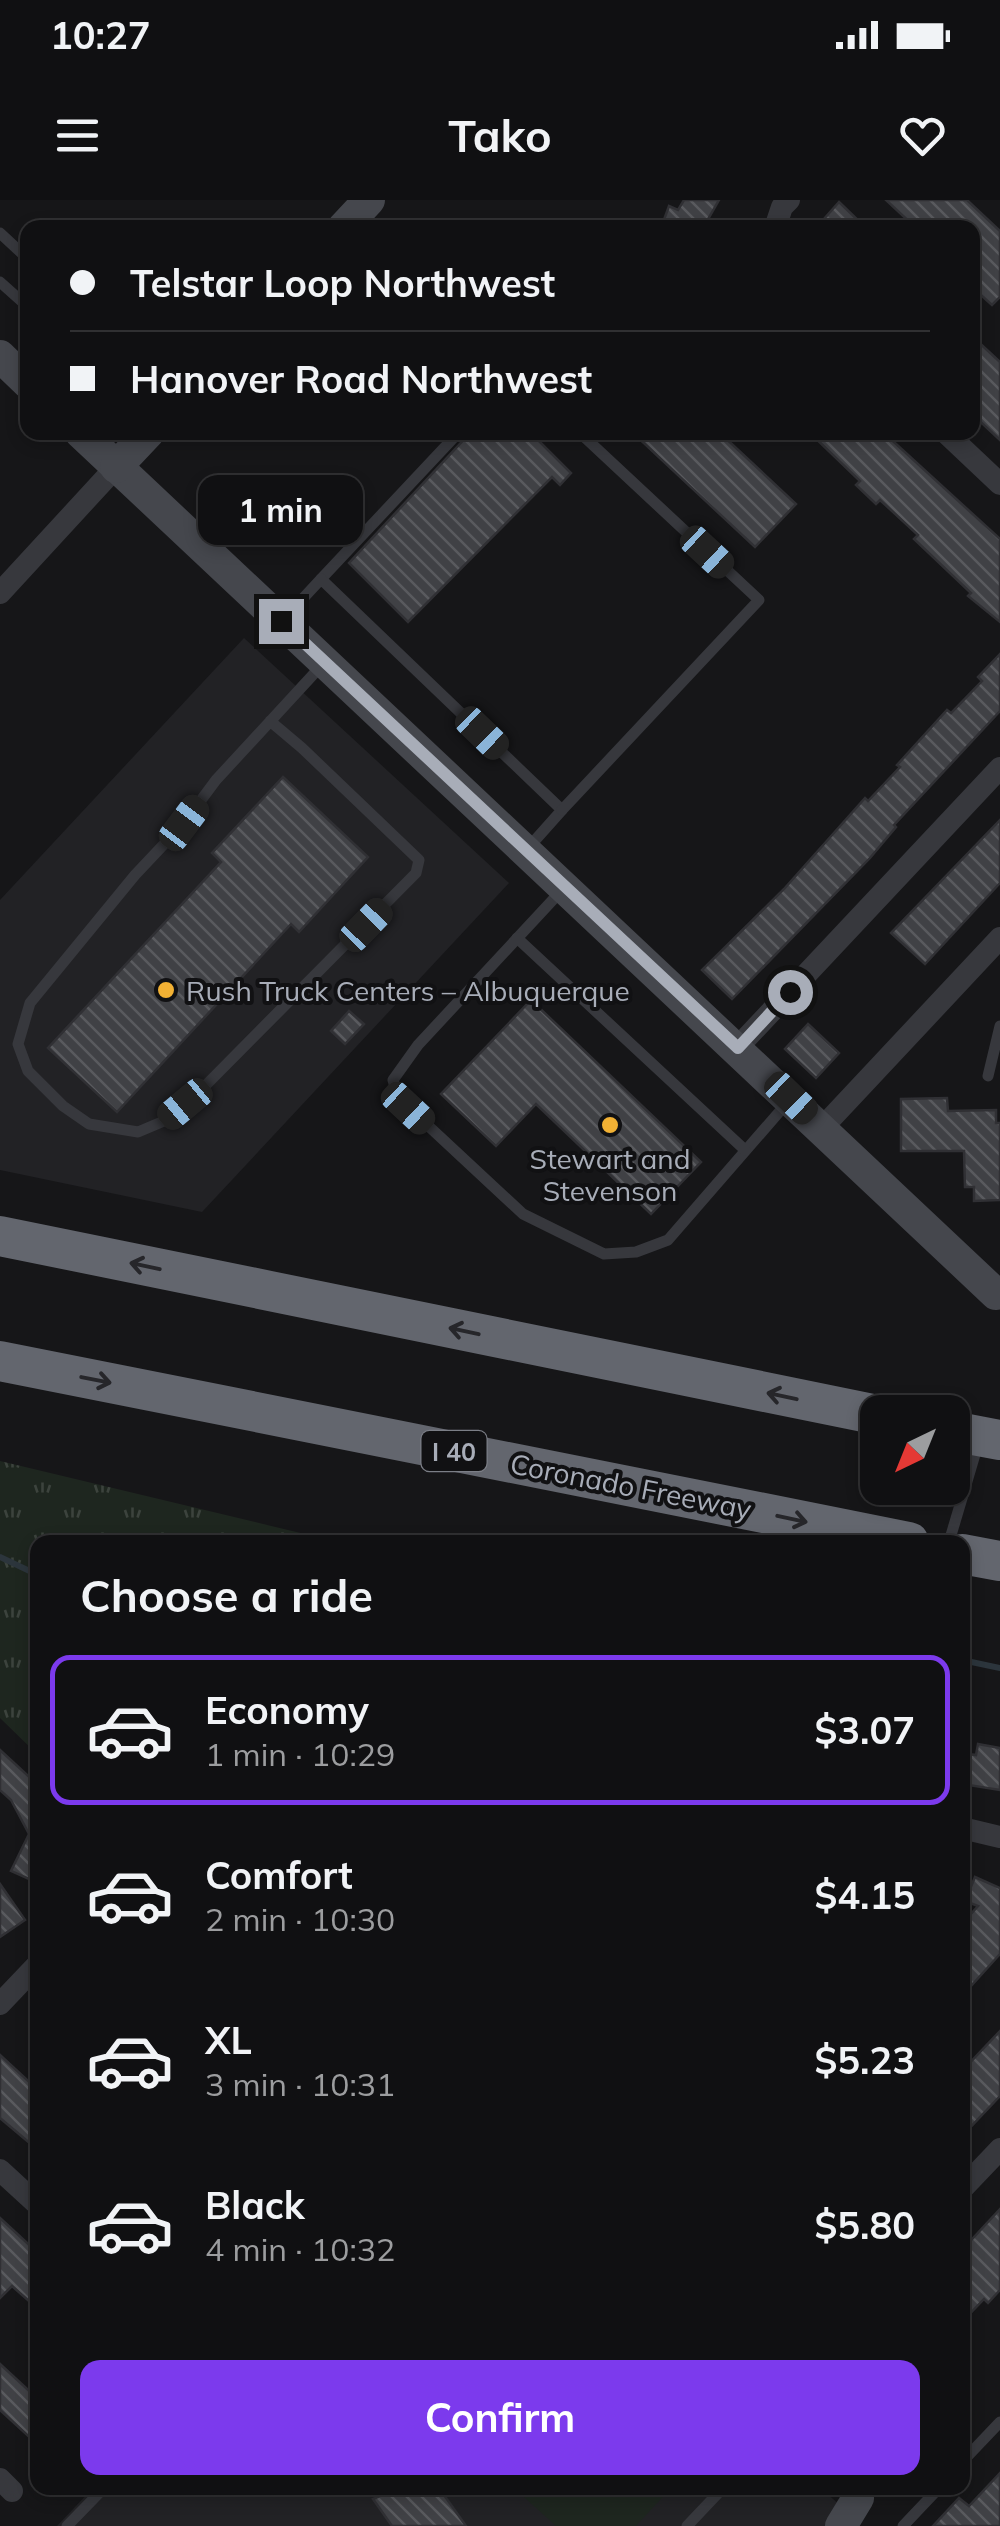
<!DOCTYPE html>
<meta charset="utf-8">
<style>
body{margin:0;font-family:Mulish,sans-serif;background:#19191b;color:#f1f3f6;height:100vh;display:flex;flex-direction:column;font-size:38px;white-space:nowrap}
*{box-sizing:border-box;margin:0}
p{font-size:32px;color:#9c9d9f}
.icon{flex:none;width:55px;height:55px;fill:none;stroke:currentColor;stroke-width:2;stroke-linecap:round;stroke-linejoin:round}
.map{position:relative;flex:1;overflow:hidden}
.details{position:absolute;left:30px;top:1335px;width:940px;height:960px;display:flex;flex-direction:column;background:#101012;border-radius:20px;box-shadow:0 5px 15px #0003,0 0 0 2px #303032}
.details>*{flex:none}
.hud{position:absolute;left:20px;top:20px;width:960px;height:220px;border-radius:20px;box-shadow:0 5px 15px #0003,0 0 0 2px #303032;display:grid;align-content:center;height:220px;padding:0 50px;background:#101012}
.needle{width:65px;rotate:223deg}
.controls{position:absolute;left:860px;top:1195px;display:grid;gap:20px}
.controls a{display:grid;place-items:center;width:110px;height:110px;border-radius:20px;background:#101012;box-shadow:0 5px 15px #0003,0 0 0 2px #303032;font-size:50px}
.end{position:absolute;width:45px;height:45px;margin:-22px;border:12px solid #a8adb8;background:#111;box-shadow:0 0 0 5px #111}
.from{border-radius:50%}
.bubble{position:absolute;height:70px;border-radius:20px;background:#101012;box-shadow:0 5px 15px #0003,0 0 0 2px #303032;font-size:32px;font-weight:700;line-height:70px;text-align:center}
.car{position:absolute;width:30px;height:60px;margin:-30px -15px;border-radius:12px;box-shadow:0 0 8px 2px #0007;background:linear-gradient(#222 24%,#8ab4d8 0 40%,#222 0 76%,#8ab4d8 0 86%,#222 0)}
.hud b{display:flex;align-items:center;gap:35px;height:95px;font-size:38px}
.hud b+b{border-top:2px solid #303032}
.hud i{width:25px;height:25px;background:#f1f3f6}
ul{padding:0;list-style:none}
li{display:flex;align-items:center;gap:30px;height:150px;margin:0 20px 15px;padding:0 30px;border:5px solid transparent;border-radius:20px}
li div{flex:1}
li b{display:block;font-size:38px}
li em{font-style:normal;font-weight:700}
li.selected{border-color:#7c3aed}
li>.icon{width:90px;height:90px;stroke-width:1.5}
h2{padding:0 50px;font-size:45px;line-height:120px}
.primary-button{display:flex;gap:20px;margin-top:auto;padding:20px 50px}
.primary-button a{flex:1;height:115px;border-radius:20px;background:#7c3aed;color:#fff;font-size:40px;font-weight:700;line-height:115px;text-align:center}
.status{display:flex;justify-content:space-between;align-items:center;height:70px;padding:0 50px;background:#101012;direction:ltr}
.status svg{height:28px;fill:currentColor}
header{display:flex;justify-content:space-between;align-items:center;height:130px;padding:0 50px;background:#101012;font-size:45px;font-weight:700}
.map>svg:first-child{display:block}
.built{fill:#222225}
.grass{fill:url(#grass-tufts)}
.garden{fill:#1e261f}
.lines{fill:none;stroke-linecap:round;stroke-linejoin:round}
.stream{stroke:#2c353c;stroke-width:6}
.building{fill:url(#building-back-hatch);stroke:#303034;stroke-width:2.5}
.lane{stroke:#37383d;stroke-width:11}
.street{stroke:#37383d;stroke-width:22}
.secondary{stroke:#45474d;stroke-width:32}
.highway{stroke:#63666e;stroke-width:40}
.oneway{stroke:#26262a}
.route{stroke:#a8adb8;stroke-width:12}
.poi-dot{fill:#f2b134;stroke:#111113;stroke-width:4}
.labels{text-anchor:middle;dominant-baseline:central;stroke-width:8;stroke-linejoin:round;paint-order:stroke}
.shield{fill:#111113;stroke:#7b7e86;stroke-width:2.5}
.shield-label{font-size:25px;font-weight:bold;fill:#a8adb8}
.poi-label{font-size:28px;fill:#a8adb8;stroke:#111113;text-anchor:start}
.street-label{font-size:28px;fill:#a8adb8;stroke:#111113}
</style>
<div class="status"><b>10:27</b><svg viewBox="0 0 49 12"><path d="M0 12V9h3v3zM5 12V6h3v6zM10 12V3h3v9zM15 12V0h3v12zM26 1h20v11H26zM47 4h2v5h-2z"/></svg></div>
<header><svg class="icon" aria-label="menu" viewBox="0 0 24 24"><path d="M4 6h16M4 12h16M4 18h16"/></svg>Tako<svg class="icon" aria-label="heart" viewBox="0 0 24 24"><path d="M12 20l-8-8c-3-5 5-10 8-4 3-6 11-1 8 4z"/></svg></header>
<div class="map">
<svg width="1000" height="2326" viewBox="0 0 1000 2326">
<defs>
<pattern id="grass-tufts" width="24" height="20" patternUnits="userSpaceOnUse" patternTransform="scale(2.5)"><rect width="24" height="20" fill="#1e261f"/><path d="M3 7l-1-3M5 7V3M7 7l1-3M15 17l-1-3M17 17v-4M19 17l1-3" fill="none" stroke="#3c433d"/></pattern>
<pattern id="building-back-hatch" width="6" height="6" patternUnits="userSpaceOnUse" patternTransform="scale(2.5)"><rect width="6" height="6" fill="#404145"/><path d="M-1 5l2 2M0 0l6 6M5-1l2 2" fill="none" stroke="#595a5e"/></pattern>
</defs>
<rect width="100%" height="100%" fill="#161618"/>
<g class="built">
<path d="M 244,438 L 509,683 L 202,1012 L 0,970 L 0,700 Z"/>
<path d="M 93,2288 L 821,2288 L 844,2309 L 828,2326 L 57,2326 Z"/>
</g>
<path class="grass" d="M 0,1261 L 338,1342 L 38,1342 L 37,1554 L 0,1518 Z"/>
<path class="garden" d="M 514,2288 L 671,2288 L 636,2326 L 556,2326 Z"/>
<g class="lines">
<g class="stream">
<path d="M 0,1357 L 38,1375"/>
<path d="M 962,1460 L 1000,1468"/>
</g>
</g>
<g class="building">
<path d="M 684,0 L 719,0 L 703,28 L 661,28 L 669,6 L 678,10 Z"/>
<path d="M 886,0 L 967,0 L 1000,31 L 1000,97 L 992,105 L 972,87 L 972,28 L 916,28 Z"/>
<path d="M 839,2 L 866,28 L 816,28 Z"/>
<path d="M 972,136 L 1000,162 L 1000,240 L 972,214 Z"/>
<path d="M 471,232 L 530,232 L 571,273 L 560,285 L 552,277 L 408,422 L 349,363 Z"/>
<path d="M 632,232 L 719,232 L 796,304 L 755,347 Z"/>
<path d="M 809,232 L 883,232 L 1000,339 L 1000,422 L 968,396 L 971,393 L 914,339 L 918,335 L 880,300 L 876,304 L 856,285 L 860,281 Z"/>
<path d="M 1000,454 L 1000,511 L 894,625 L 896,627 L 870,658 L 732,799 L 702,770 L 784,689 L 865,598 L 868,601 L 900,567 L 897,565 L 947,510 L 951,513 L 982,481 L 978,477 Z"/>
<path d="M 283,577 L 368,657 L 299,732 L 291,724 L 117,912 L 48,848 L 221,662 L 212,653 Z"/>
<path d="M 1000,620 L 1000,683 L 925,764 L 891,733 Z"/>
<path d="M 531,800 L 701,962 L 651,1014 L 536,904 L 496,946 L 441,894 Z"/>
<path d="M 349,811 L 364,824 L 345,844 L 331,831 Z"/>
<path d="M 808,824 L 839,853 L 816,878 L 785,849 Z"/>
<path d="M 947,898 L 948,911 L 996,910 L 996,923 L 1000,923 L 1000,1000 L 974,1001 L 974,987 L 965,987 L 964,951 L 901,951 L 901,899 Z"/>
<path d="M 978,1544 L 1000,1548 L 1000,1590 L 962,1584 L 962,1553 L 976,1555 Z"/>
<path d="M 0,1550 L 38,1585 L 38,1683 L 11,1671 L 29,1634 L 11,1600 L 0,1590 Z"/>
<path d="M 975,1677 L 1000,1688 L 1000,1754 L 962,1796 L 962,1724 L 978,1706 L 965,1701 Z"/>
<path d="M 0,1684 L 25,1720 L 0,1737 Z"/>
<path d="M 1000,1831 L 1000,1896 L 962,1936 L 962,1871 Z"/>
<path d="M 0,1855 L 38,1890 L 38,1950 L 0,1918 Z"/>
<path d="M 1000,2009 L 1000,2090 L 988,2103 L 984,2099 L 962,2122 L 962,2050 Z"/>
<path d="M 0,2018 L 38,2053 L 38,2109 L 12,2086 L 0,2098 Z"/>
<path d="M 0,2164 L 38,2199 L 38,2245 L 0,2210 Z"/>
<path d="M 1000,2273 L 1000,2326 L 933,2326 L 959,2298 L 969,2306 Z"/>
<path d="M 374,2288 L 439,2288 L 466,2326 L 392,2326 L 373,2299 L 380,2296 Z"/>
</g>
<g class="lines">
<g class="lane">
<path d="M 0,33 L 28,59"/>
<path d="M 0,82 L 28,107"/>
<path d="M 321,379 L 459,232"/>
<path d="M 282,421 L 321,379 L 562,610 L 529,647"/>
<path d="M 270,521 L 302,548 L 419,660 L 416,673 L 205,886 L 164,921 L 138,932 L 89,924 L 63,906 L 28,871 L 18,844 L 30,803 L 135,675 L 184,623 L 216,580 L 322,465"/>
<path d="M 562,610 L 759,400 L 579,232"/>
<path d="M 562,690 L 418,845 L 393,880 L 396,891 L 408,907 L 523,1014 L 604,1054 L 636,1052 L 668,1040 L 787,903"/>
<path d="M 517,738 L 745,950"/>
<path d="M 988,876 L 1000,826"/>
<path d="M 949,1342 L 979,1241"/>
<path d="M 962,2262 L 1000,2222"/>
<path d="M 67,2326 L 104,2288"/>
<path d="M 687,2326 L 723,2288"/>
<path d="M 903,2326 L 939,2288"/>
</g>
<g class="street">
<path d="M 775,28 L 782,7 L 789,0"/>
<path d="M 945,232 L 1000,284"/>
<path d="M 0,393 L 116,267"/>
<path d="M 737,848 L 1000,568"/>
<path d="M 822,928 L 1000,738"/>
<path d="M 962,1628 L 1000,1637"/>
<path d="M 0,1804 L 38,1764"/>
<path d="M 0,1970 L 38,2005"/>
<path d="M 962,1989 L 1000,1949"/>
<path d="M 0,2279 L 12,2291"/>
</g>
<g class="secondary">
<path d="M 343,28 L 369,0"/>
<path d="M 0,156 L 28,183"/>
<path d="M 80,232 L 996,1094"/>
<path d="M 116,267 L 149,232"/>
<path d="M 841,2326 L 858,2298 L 854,2288"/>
</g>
<g class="highway">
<path d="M 0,1036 L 878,1215"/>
<path d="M 0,1161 L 909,1342"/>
<path d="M 952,1231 L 1000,1240"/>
<path d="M 962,1354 L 1000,1361"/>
</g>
</g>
<defs><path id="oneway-shaft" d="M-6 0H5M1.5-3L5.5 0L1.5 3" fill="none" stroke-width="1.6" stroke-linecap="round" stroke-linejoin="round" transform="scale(2.5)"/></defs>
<g class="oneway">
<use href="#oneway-shaft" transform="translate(145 1066) rotate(-168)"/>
<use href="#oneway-shaft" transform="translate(464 1131) rotate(-168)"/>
<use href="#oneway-shaft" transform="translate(96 1180) rotate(11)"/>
<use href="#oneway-shaft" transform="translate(782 1196) rotate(-168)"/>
<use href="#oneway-shaft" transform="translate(792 1319) rotate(12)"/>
</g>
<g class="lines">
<path class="route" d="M 281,421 L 738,848 L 790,792"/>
</g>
<g class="poi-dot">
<circle cx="166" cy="790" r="10"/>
<circle cx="610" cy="925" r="10"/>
</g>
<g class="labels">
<rect class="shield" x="421.5" y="1231" width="65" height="40" rx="8"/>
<g class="shield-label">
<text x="454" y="1251">I 40</text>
</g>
<g class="poi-label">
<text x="186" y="790">Rush Truck Centers – Albuquerque</text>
<text x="610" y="958" text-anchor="middle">Stewart and<tspan x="610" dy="32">Stevenson</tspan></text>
</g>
<g class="street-label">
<text transform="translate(631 1286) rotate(11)">Coronado Freeway</text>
</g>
</g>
</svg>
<div class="controls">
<a><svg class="needle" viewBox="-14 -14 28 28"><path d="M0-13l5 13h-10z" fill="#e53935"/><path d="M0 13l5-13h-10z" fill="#9c9d9f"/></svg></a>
</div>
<i class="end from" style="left:790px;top:792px"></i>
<i class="end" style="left:281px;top:421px"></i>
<div class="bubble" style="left:198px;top:275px;width:165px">1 min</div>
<i class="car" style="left:707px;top:352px;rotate:133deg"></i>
<i class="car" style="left:482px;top:533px;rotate:134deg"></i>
<i class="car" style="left:184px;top:623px;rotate:37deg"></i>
<i class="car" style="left:366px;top:725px;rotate:44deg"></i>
<i class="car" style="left:791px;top:898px;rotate:134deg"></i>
<i class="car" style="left:185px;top:904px;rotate:230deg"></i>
<i class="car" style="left:408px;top:908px;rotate:133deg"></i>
<div class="hud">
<b><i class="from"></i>Telstar Loop Northwest</b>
<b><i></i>Hanover Road Northwest</b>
</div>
<section class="details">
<h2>Choose a ride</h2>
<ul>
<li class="selected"><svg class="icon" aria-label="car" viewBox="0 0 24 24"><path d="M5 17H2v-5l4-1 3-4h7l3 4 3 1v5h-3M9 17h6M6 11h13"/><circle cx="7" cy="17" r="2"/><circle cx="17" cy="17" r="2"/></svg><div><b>Economy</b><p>1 min · 10:29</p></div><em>$3.07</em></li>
<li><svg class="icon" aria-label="car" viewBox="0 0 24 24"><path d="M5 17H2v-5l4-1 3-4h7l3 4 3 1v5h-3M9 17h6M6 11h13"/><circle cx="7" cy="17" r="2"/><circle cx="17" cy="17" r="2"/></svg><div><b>Comfort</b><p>2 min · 10:30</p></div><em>$4.15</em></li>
<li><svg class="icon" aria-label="car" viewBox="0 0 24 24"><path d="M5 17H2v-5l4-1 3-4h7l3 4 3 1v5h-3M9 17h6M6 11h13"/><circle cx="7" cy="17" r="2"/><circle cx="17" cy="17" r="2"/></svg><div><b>XL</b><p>3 min · 10:31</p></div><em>$5.23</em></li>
<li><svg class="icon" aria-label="car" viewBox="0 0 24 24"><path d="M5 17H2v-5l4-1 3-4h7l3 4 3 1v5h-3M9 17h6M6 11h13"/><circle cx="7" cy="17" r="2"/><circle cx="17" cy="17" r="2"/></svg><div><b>Black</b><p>4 min · 10:32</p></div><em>$5.80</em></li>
</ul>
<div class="primary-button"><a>Confirm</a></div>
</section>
</div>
